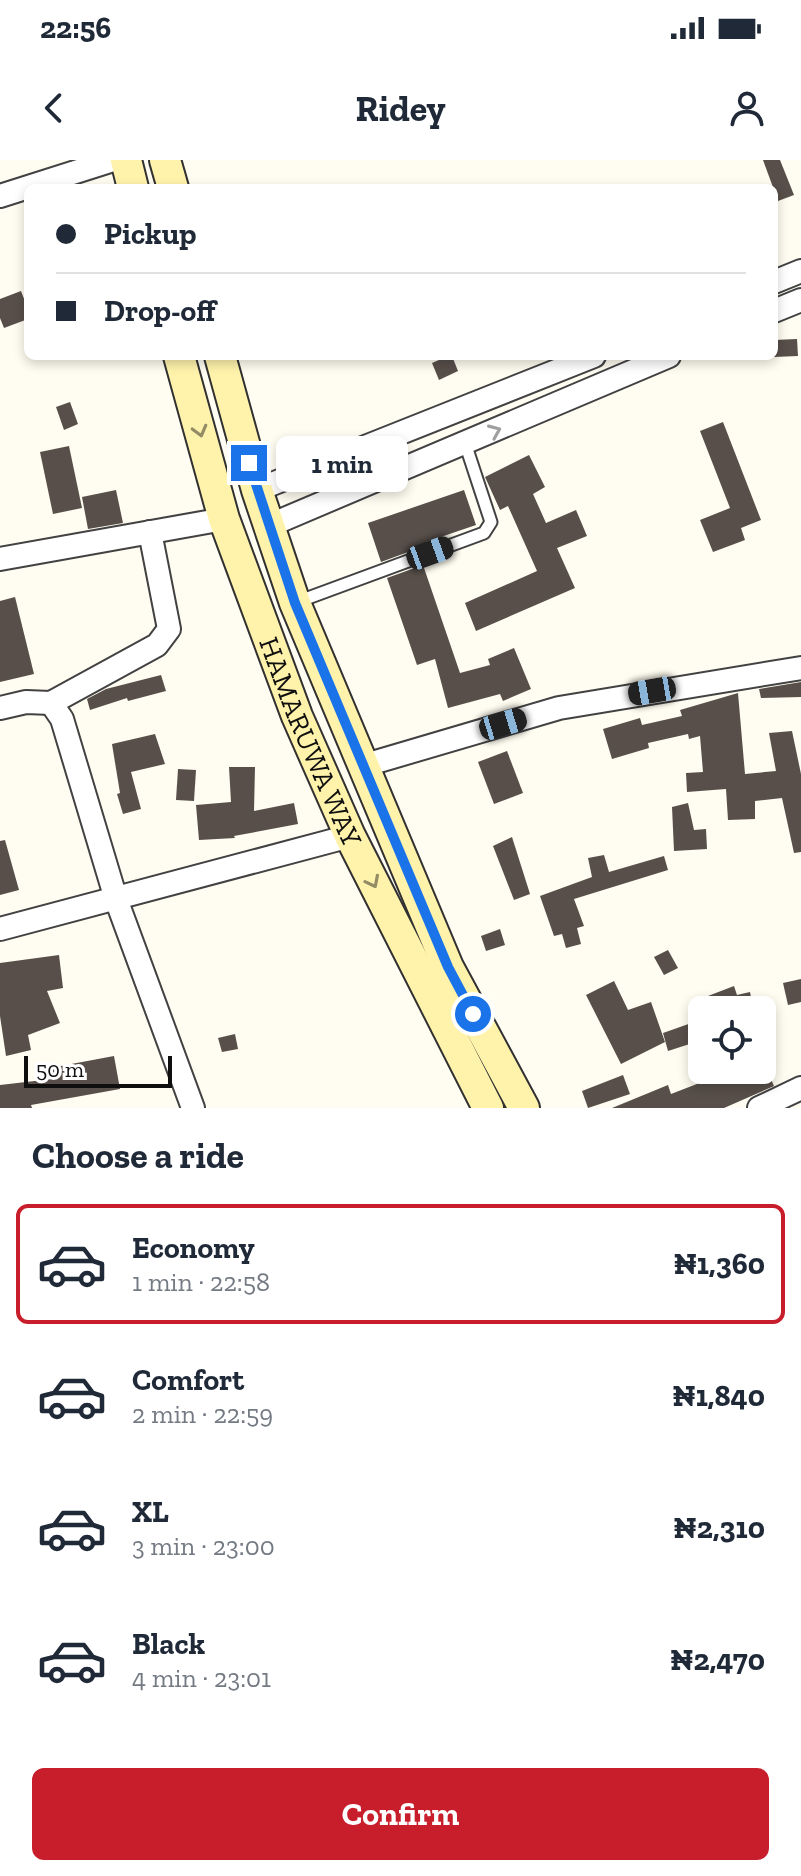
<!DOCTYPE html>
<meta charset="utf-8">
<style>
body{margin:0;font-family:"Zilla Slab",serif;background:#f6f6f7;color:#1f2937;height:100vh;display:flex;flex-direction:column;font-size:30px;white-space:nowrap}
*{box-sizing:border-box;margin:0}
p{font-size:26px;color:#747a83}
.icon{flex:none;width:44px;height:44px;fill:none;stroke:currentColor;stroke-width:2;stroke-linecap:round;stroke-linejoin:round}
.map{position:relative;height:948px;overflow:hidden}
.details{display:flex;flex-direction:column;background:#fff;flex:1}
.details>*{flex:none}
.banner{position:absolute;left:24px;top:24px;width:754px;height:176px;border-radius:12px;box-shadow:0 4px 12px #0003;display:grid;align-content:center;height:176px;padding:0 32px;background:#fff}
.fabs{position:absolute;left:688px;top:836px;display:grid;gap:16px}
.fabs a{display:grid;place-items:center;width:88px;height:88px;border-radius:12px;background:#fff;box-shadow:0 4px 12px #0003;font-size:40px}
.scale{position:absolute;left:24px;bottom:20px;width:148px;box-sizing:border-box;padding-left:8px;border:4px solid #0f0f0f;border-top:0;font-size:22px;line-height:28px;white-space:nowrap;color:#0f0f0f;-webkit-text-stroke:6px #fff;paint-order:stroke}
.end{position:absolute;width:36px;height:36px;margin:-18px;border:10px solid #1a73e8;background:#fff;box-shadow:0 0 0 4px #fff}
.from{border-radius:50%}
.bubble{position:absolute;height:56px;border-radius:12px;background:#fff;box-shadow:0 4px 12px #0003;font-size:26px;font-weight:700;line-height:56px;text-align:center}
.car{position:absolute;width:24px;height:48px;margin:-24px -12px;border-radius:10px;box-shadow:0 0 6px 2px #0007;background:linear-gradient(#222 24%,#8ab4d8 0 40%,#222 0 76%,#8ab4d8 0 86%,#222 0)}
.banner b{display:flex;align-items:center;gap:28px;height:76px;font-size:30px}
.banner b+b{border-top:2px solid #e0e1e3}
.banner i{width:20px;height:20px;background:#1f2937}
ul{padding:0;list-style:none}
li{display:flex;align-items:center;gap:24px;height:120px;margin:0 16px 12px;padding:0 16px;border:4px solid transparent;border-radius:12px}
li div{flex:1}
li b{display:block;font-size:30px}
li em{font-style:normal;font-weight:700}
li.active{border-color:#c81e2c}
li>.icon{width:72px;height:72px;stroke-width:1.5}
h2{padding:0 32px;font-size:36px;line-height:96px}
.cta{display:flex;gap:16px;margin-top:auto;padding:16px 32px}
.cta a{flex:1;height:92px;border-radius:12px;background:#c81e2c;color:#fff;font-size:32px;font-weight:700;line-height:92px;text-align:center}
.status{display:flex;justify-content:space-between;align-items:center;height:56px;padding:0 40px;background:#fff;direction:ltr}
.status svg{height:22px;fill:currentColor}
header{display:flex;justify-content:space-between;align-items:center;height:104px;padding:0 32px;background:#fff;font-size:36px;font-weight:700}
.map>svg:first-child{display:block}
.building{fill:#584f4a}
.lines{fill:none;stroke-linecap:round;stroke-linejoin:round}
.lane-casing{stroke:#424242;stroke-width:15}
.street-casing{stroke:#424242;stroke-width:26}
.secondary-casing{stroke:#313131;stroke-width:34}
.lane{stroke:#fff;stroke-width:11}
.street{stroke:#fff;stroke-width:22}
.secondary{stroke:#fff3ac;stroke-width:30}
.oneway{stroke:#938c65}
.oneway2{stroke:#9f9f9f}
.route{stroke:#1a73e8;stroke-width:10}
.labels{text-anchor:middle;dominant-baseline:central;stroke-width:8;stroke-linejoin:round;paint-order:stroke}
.street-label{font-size:28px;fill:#0f0f0f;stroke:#fff}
</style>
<div class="status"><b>22:56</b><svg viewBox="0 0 49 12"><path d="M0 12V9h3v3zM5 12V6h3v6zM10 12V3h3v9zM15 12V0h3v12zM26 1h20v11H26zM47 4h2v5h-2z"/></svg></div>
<header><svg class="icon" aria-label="back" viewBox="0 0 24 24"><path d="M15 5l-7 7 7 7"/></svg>Ridey<svg class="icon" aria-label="person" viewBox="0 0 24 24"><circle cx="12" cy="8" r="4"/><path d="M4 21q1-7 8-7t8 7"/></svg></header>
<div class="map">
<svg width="801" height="948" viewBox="0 0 801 948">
<rect width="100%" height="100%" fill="#fffcf1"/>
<g class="building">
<path d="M 763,0 L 780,0 L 794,35 L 778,41 Z"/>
<path d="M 21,131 L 28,149 L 28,159 L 4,168 L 0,158 L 0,139 Z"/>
<path d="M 797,179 L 798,196 L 774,197 L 774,180 Z"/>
<path d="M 448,196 L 452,196 L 458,211 L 439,220 L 432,203 Z"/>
<path d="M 70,242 L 78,264 L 64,270 L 56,247 Z"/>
<path d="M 723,262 L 761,360 L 741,368 L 745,380 L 713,392 L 700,360 L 730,348 L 700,271 Z"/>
<path d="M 69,286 L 82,348 L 53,354 L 40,292 Z"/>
<path d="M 529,295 L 545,327 L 533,334 L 546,363 L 576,350 L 587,376 L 557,388 L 575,428 L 476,471 L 465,443 L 537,411 L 508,346 L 500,350 L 485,317 Z"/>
<path d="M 116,330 L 123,363 L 88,369 L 82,337 Z"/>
<path d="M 464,330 L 476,365 L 426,382 L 427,385 L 381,402 L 368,363 Z"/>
<path d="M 423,405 L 460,513 L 490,505 L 488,499 L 514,488 L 531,529 L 503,541 L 500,534 L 448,548 L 435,499 L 417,505 L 387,418 Z"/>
<path d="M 15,437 L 34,514 L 0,522 L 0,441 Z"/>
<path d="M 161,515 L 166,531 L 128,541 L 127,538 L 90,550 L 87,539 L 106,529 Z"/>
<path d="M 801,522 L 801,537 L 761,538 L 759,529 Z"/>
<path d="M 738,533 L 745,614 L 776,611 L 769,573 L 792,571 L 801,614 L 801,692 L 794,693 L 782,638 L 755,641 L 755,659 L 728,660 L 726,629 L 687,632 L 686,613 L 703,612 L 700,576 L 689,579 L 688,574 L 648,583 L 649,588 L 612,599 L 603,569 L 640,558 L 642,565 L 682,556 L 680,550 Z"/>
<path d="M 155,574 L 165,604 L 131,612 L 141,649 L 123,654 L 117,634 L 120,633 L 112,584 Z"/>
<path d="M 507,591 L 523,633 L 494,644 L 478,602 Z"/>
<path d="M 229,607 L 255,607 L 254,651 L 294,643 L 298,664 L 234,676 L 235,678 L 199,680 L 196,645 L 231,642 Z"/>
<path d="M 178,609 L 196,610 L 194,641 L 176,640 Z"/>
<path d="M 688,643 L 694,670 L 706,669 L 707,689 L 674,691 L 672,647 Z"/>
<path d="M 512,677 L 530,734 L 514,740 L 493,686 Z"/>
<path d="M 5,680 L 19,730 L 0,735 L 0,681 Z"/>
<path d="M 604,695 L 609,712 L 664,696 L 668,710 L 574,739 L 584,766 L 577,768 L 581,784 L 566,788 L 562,774 L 554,776 L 540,736 L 592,717 L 588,698 Z"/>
<path d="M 500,769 L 505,785 L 486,791 L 481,776 Z"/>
<path d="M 668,790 L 678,808 L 664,815 L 654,797 Z"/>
<path d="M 59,795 L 63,828 L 47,831 L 60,863 L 28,875 L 31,890 L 6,896 L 0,856 L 0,803 Z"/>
<path d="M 801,819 L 801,842 L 788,845 L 783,823 Z"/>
<path d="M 614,821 L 628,850 L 651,842 L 665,882 L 621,904 L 586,835 Z"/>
<path d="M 734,826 L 737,835 L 750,832 L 753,848 L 698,850 L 697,842 L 709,840 L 708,836 Z"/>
<path d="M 697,861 L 702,880 L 668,891 L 663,873 Z"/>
<path d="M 235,874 L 238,889 L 222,892 L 218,878 Z"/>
<path d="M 114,896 L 120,929 L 31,945 L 32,948 L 0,948 L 0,925 L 52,919 L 50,908 Z"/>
<path d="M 733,910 L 767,910 L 774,926 L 724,948 L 612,948 L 668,925 L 671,934 Z"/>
<path d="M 623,915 L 630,934 L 588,948 L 582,931 Z"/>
</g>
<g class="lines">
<g class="lane-casing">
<path id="lane" d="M 297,442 L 484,373 L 491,362 L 465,283"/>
</g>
<g class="street-casing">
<g id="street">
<path d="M 0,36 L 113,0"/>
<path d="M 774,122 L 801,111"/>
<path d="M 774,151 L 801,140"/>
<path d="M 257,330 L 594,196"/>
<path d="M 268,366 L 669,196"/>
<path d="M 0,399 L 224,359"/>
<path d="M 51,543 L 62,559 L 116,739 L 193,948"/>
<path d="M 0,548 L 26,542 L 51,543 L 157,485 L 169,469 L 150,372"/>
<path d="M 362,606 L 559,548 L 801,508"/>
<path d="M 0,769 L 350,676"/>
<path d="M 759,948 L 801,928"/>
</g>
</g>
<g class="secondary-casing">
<g id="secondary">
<path d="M 126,0 L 133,28"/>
<path d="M 165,0 L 173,28"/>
<path id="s1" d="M 179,196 L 224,359 L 297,556 L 350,676 L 488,948"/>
<path d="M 220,196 L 257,330 L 295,443 L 448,807 L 524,948"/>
</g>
</g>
<use href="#lane" class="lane"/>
<use href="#street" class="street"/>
<use href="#secondary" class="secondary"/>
</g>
<defs><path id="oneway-chevron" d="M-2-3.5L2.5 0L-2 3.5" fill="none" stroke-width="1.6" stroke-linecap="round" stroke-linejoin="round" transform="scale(2)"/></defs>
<g class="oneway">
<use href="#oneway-chevron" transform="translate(200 271) rotate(75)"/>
<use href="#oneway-chevron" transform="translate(373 722) rotate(63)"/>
</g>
<use class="oneway2" href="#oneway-chevron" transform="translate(495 271) rotate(-23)"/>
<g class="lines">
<path class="route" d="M 249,303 L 295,443 L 448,807 L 473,854"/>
</g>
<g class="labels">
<g class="street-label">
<text stroke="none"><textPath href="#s1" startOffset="408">HAMARUWA WAY</textPath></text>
</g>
</g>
</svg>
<div class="fabs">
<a><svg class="icon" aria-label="locate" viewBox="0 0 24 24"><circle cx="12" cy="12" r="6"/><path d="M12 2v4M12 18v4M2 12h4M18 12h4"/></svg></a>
</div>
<div class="scale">50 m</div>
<i class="end from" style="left:473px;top:854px"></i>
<i class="end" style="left:249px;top:303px"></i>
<div class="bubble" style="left:276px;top:276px;width:132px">1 min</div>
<i class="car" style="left:430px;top:393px;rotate:70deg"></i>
<i class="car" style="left:652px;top:531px;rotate:260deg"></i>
<i class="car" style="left:503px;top:564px;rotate:73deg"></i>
<div class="banner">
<b><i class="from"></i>Pickup</b>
<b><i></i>Drop-off</b>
</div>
</div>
<section class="details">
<h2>Choose a ride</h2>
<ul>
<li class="active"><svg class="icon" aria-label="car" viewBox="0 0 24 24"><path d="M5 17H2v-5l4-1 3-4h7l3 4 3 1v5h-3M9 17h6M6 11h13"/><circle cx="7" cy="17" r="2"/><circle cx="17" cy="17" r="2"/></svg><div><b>Economy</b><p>1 min · 22:58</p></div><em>₦1,360</em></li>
<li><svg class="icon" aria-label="car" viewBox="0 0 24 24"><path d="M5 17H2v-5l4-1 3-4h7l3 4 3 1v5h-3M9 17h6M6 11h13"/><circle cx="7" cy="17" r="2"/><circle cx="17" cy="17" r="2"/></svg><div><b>Comfort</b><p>2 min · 22:59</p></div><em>₦1,840</em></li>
<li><svg class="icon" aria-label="car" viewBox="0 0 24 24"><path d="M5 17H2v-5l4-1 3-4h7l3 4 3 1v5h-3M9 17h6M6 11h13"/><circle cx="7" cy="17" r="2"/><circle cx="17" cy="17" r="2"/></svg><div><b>XL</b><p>3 min · 23:00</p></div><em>₦2,310</em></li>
<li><svg class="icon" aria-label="car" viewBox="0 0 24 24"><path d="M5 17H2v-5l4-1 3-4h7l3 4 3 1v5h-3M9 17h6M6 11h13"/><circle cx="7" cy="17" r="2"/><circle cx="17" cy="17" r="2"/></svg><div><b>Black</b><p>4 min · 23:01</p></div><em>₦2,470</em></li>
</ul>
<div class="cta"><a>Confirm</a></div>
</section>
